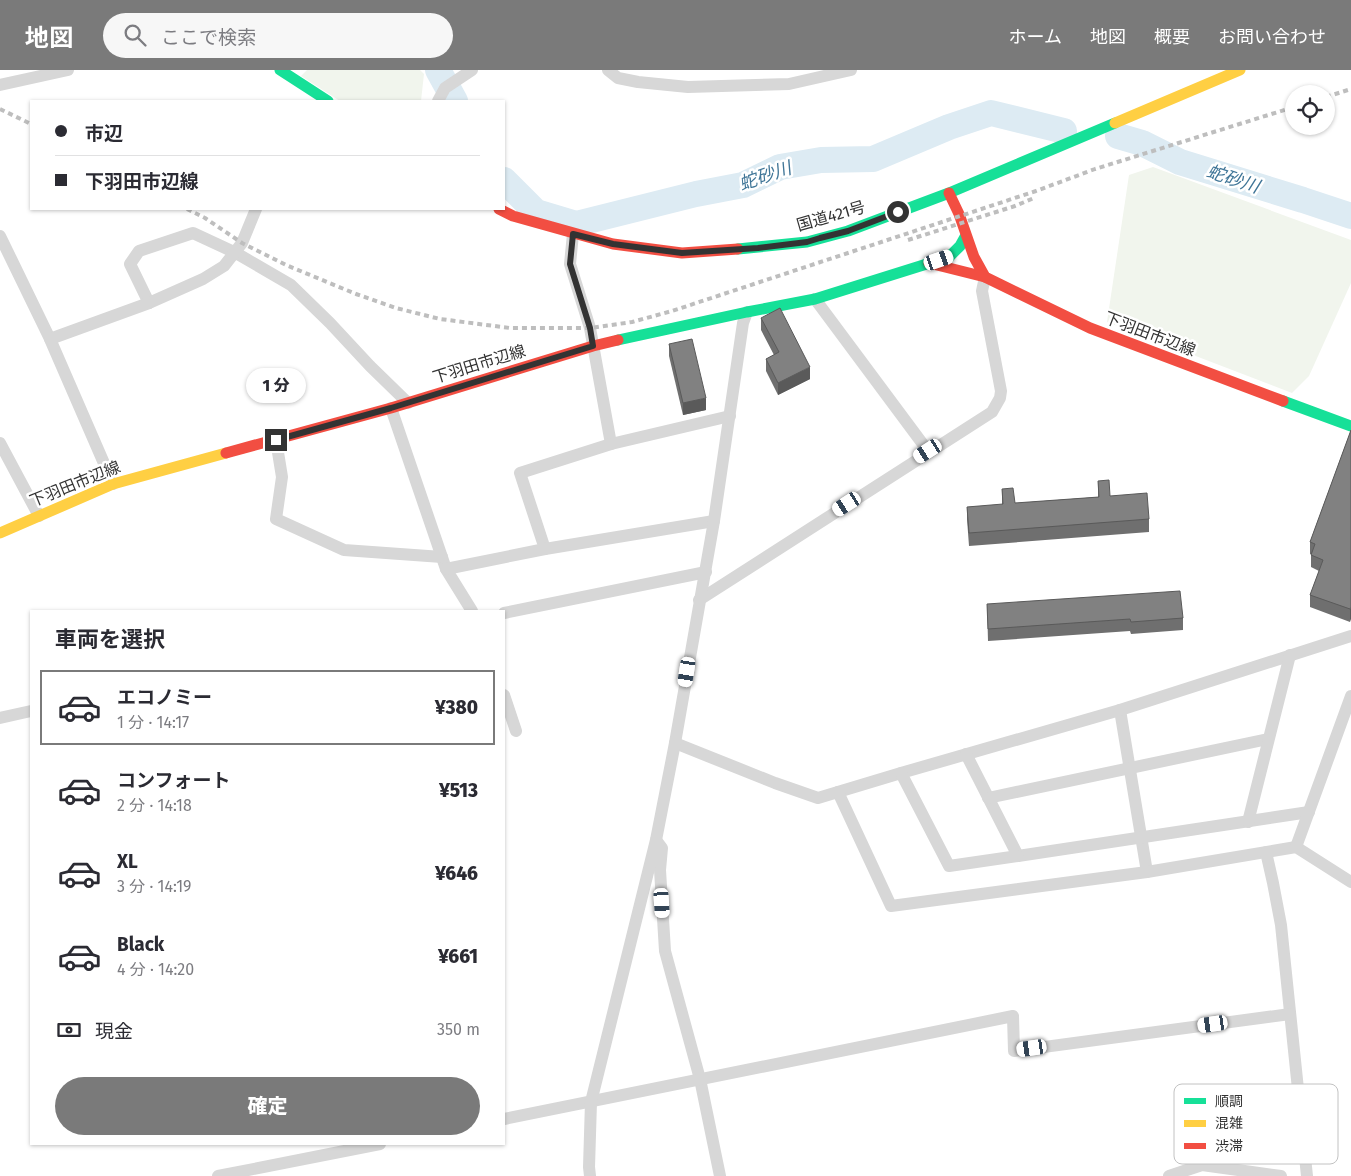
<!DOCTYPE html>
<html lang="ja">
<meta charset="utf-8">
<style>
body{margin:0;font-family:"Fira Sans","Noto Sans JP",sans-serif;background:#f7f7f7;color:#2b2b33;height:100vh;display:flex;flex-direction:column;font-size:19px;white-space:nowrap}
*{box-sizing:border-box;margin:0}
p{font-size:16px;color:#7c7c81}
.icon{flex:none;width:28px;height:28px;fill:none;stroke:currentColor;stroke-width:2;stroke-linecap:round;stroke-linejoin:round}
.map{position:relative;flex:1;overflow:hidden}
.drawer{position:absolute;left:30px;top:540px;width:475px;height:535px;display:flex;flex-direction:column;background:#fff;border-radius:0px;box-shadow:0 1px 4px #0004}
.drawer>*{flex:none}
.hud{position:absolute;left:30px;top:30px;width:475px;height:110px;border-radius:0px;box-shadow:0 1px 4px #0004;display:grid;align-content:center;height:110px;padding:0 25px;background:#fff}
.buttons{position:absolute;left:1285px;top:15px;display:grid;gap:10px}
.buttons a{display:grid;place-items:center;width:50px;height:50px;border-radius:50%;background:#fff;box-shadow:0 1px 4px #0004;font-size:25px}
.end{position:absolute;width:22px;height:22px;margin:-11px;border:6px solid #333;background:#fff;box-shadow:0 0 0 2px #fff}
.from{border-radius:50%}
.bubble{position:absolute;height:35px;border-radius:18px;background:#fff;box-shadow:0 1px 4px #0004;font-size:16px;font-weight:800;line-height:35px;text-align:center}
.car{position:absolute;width:15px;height:30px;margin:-15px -8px;border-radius:6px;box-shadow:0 0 4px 1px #0007;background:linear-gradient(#fff 24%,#345 0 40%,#fff 0 76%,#345 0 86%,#fff 0)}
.hud b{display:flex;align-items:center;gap:18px;height:48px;font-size:19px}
.hud b+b{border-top:1px solid #e1e1e2}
.hud i{width:12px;height:12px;background:#2b2b33}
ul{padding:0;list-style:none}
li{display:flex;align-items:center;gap:15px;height:75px;margin:0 10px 8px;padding:0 15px;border:2px solid transparent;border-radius:0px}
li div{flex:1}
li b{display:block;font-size:19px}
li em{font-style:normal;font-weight:800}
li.on{border-color:#7a7a7a}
li>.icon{width:45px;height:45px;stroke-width:1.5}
h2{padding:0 25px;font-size:22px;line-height:60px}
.pay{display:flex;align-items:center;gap:12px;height:55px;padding:0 25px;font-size:19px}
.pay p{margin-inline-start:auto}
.button{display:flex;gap:10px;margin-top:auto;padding:10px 25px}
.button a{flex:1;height:58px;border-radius:30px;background:#7a7a7a;color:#fff;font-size:20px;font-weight:800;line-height:58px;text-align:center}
header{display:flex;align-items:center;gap:30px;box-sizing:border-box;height:70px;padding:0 25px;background:#7a7a7a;color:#fff}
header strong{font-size:24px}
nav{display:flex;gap:28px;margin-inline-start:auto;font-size:18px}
.search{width:350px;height:45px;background:#f7f7f7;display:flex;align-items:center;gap:12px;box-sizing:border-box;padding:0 18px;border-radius:28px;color:#7c7c81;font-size:19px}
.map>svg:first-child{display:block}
.green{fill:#f1f5ed}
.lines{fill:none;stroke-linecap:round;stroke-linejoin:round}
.river{stroke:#ddebf3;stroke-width:26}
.street{stroke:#d7d7d7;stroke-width:12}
.fast{stroke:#16e098;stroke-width:11}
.slow{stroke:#ffcf43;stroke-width:11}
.jam{stroke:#f24e42;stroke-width:11}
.rail{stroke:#bebebe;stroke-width:4;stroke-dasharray:5 4;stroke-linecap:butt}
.wall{fill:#6f6f6f}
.shaded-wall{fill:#5a5a5a}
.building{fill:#818181;stroke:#5a5a5a}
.route{stroke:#333;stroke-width:6}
.labels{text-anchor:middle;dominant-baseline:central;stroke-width:5;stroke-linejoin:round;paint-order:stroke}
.street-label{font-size:16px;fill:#333;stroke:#fff}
.water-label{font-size:18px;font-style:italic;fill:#3f7597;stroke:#fff}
.key{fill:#fff;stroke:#c2c2c2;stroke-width:1}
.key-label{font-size:14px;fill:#333}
</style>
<header>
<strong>地図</strong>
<div class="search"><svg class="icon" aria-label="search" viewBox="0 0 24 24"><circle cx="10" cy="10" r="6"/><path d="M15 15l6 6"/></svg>ここで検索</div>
<nav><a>ホーム</a><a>地図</a><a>概要</a><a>お問い合わせ</a></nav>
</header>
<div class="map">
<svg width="1351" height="1106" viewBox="0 0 1351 1106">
<rect width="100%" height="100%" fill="#fff"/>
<g class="green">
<path d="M 307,0 L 420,0 L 424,4 L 421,31 L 340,31 L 301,6 Z"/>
<path d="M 1153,97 L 1351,170 L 1351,213 L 1309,306 L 1292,323 L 1107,252 L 1129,105 Z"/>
</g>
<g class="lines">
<g class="river">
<path d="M 438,0 L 455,31"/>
<path d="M 1118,66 L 1142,73 L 1180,92 L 1303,130 L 1351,146"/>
<path d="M 504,110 L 536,142 L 576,154 L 696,124 L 743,115 L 780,97 L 821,90 L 873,89 L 949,57 L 991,43 L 1064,61"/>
</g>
<g class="street">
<path d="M 608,0 L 618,8 L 638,12 L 688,17 L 789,14 L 851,0"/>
<path d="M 0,15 L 68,0"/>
<path d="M 438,31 L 445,18 L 472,0"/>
<path d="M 573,164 L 570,194 L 590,258 L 611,374"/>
<path d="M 0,166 L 50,269 L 113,414"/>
<path d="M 815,229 L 928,381"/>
<path d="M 149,233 L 130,194 L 139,181 L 193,163 L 236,183 L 291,215 L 330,253 L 370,296 L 408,333"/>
<path d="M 50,269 L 149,233 L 203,209 L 224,196 L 242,173 L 256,139"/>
<path d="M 391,338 L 446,499 L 472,541"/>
<path d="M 276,370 L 282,407 L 276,449 L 344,480 L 442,487"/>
<path d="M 0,373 L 39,446"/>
<path d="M 545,479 L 520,403 L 611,374 L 730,346"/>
<path d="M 446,499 L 545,479 L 714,451"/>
<path d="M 699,530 L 992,342 L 1000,328 L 1001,321 L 982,221 L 985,207"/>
<path d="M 504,543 L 706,502"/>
<path d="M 504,625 L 516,661"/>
<path d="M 1120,640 L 1147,802"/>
<path d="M 0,648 L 31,641"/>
<path d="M 675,673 L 775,713 L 818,728 L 901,703 L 1120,640 L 1351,566"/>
<path d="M 966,684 L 1018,786 L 1309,742"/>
<path d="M 901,703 L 949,796 L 1018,786"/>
<path d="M 838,722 L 891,836 L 1147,802 L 1296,777 L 1351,812"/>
<path d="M 988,728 L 1268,669"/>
<path d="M 1248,752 L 1290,585"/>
<path d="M 656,770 L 662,778 L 660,800 L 665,881 L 700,1009 L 720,1106"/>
<path d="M 1296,777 L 1351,626"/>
<path d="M 1266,782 L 1273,813 L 1281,855 L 1307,1106"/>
<path d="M 504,1049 L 1013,946 L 1014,981 L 1290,944"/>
<path d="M 218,1106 L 380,1074"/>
<path d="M 590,1106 L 589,1097 L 591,1032 L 656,770 L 675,673 L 714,451 L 743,253 L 747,242"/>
<path d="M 1169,1106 L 1202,1095 L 1281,1106"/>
</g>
<g class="fast">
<path d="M 280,0 L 328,31"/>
<path d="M 738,179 L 807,172 L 848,161 L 949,123 L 1115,53"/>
<path d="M 618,270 L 747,242 L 815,229 L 949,187 L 960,176 L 965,167"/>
<path d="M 1283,331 L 1351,356"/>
</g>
<g class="slow">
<path d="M 1115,53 L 1240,0"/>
<path d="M 0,463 L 113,414 L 226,383"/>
</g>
<g class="jam">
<path d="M 949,123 L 959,144 L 974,187 L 985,207 L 1090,258 L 1283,331"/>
<path d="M 499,139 L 513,146 L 613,174 L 682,183 L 738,179"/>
<path d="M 929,193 L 985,207"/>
<path d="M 226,383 L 391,338 L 593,276 L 618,270"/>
</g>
<g class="rail">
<path d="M 1326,27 L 1351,19"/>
<path d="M 0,39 L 31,54"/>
<path d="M 187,139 L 205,148 L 242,173 L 286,195 L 356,224 L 396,238 L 440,249 L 510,258 L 590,258 L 632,252 L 672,241 L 1036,121 L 1095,99 L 1294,37"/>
<path d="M 908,170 L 1015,136 L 1034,128"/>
</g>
</g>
<g class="wall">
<path d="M 761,248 L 810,309 L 778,325 L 766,301 L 766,289 L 774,285 L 761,260 Z"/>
<path d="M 669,274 L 706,340 L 683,345 L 669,286 Z"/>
<path d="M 1351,360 L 1350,552 L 1310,537 L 1310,525 L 1319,501 L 1311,497 L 1311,484 L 1310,484 L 1310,472 Z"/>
<path d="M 1098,411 L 1110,426 L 1149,449 L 1149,462 L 969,476 L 967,449 L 967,437 L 1002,435 L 1002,419 L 1015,433 L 1098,427 Z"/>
<path d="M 987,534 L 1183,548 L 1183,560 L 1131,564 L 1130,561 L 988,571 Z"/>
</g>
<g class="shaded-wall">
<path d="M 810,297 L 810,309 L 778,325 L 778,313 Z"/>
<path d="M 706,328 L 706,340 L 683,345 L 683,333 Z"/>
<path d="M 1351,537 L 1351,549 L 1350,552 L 1350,539 Z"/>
</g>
<g class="building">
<path d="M 780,238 L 810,297 L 778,313 L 766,289 L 779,282 L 761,248 Z"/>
<path d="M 692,269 L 706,328 L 683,333 L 669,274 Z"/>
<path d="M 1351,360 L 1351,537 L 1350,539 L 1310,525 L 1323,490 L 1311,485 L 1315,474 L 1310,472 Z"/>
<path d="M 1109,410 L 1110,426 L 1147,423 L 1149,449 L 969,463 L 967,437 L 1003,434 L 1002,419 L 1013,418 L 1015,433 L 1099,427 L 1098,411 Z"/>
<path d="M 1180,521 L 1183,548 L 1131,552 L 1130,549 L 988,559 L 987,534 Z"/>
</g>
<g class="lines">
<path class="route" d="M 276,370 L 391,338 L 593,276 L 590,258 L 570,194 L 573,164 L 613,174 L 682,183 L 758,178 L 807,172 L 820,168 L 848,161 L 898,142"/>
</g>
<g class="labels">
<g class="street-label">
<text transform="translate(831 146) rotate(-16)">国道421号</text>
<text transform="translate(1150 264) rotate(21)">下羽田市辺線</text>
<text transform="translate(479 294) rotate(-17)">下羽田市辺線</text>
<text transform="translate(75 414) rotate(-22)">下羽田市辺線</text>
</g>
<g class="water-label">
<text transform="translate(765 106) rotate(-19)">蛇砂川</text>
<text transform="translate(1233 109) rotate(18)">蛇砂川</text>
</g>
</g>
<rect x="1174" y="1014" width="164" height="80" rx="8" class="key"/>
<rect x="1184" y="1028" width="22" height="6" fill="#16e098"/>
<rect x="1184" y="1050" width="22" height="7" fill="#ffcf43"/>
<rect x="1184" y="1073" width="22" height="6" fill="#f24e42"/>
<g class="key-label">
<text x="1215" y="1036">順調</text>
<text x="1215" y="1058">混雑</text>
<text x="1215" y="1081">渋滞</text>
</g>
</svg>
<div class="buttons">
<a><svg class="icon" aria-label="locate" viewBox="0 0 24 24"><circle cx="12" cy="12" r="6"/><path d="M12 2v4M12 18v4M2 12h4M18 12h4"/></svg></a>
</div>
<i class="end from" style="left:898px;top:142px"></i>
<i class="end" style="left:276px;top:370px"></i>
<div class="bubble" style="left:246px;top:298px;width:60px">1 分</div>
<i class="car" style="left:939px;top:190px;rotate:71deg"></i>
<i class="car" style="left:928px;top:381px;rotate:237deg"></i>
<i class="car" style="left:847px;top:434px;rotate:237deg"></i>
<i class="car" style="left:687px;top:602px;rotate:189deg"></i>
<i class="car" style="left:662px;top:833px;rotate:176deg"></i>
<i class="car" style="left:1213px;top:954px;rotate:262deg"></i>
<i class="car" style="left:1032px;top:978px;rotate:262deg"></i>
<div class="hud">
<b><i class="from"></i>市辺</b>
<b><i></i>下羽田市辺線</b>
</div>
<section class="drawer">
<h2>車両を選択</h2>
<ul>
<li class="on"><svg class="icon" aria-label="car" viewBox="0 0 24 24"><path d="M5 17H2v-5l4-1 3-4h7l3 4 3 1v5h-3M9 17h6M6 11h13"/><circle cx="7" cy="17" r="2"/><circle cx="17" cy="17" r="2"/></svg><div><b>エコノミー</b><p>1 分 · 14:17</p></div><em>¥380</em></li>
<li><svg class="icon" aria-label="car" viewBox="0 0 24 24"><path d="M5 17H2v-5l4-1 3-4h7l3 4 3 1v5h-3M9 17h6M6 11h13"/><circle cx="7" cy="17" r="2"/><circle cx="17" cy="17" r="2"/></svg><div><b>コンフォート</b><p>2 分 · 14:18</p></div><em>¥513</em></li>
<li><svg class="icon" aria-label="car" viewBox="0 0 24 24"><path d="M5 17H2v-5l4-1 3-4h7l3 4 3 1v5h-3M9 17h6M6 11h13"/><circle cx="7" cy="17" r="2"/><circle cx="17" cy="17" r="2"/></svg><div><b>XL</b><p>3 分 · 14:19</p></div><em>¥646</em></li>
<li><svg class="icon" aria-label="car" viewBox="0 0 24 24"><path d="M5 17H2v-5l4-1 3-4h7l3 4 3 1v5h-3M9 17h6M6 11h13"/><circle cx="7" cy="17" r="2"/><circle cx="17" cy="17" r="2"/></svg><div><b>Black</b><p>4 分 · 14:20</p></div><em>¥661</em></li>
</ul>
<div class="pay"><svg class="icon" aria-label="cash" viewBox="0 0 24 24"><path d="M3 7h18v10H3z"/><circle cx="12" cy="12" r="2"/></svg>現金<p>350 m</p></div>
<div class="button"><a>確定</a></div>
</section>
</div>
